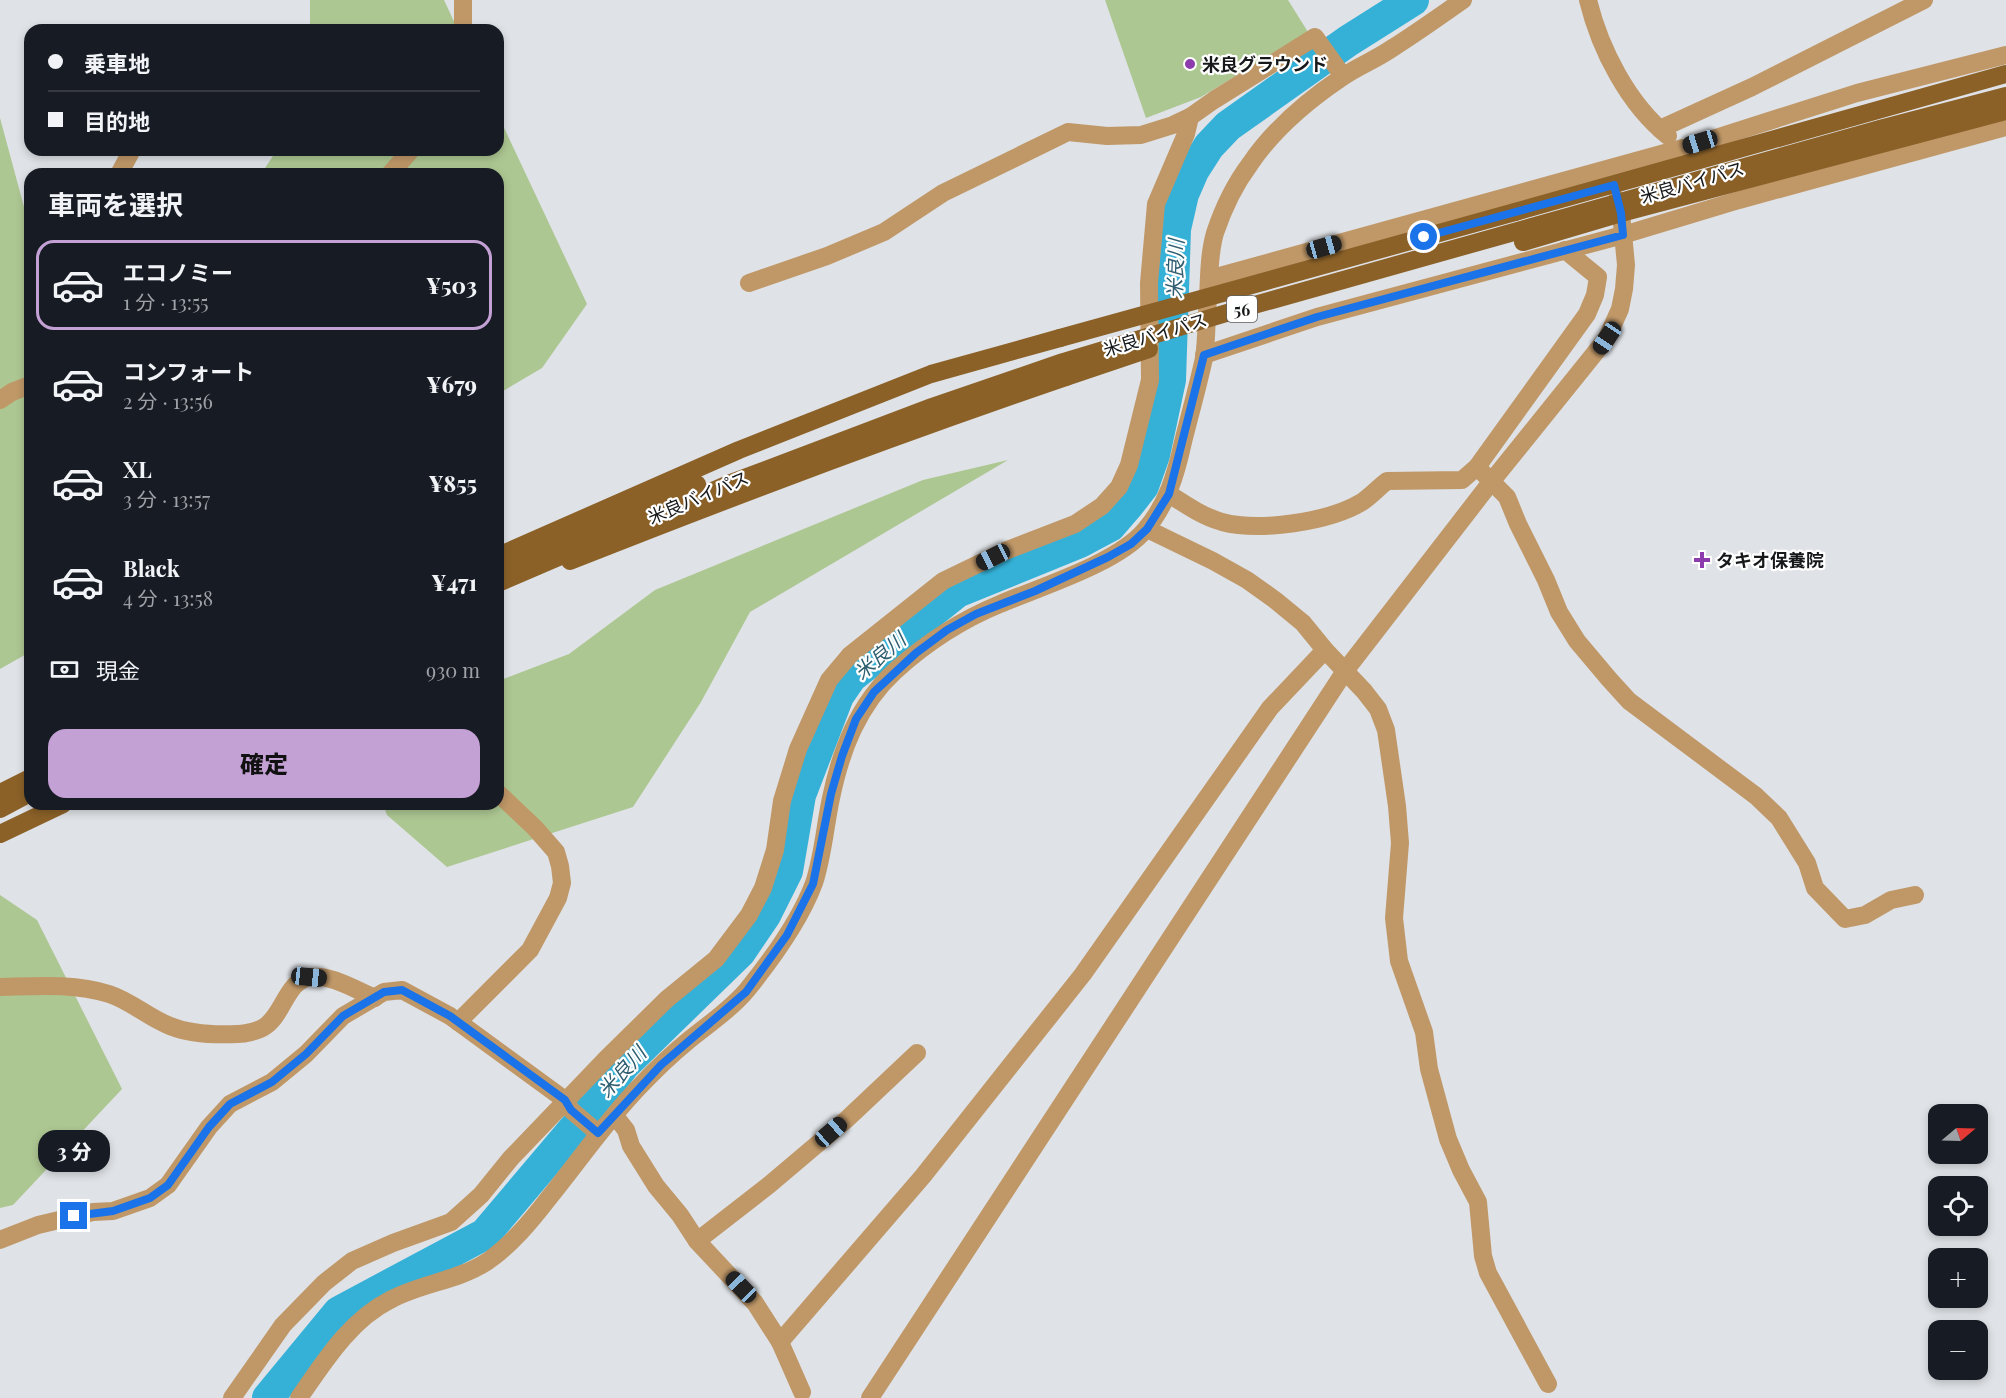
<!DOCTYPE html>
<html lang="ja">
<meta charset="utf-8">
<style>
body{margin:0;font-family:"Playfair Display","Noto Sans JP",serif;background:#20242c;color:#f1f3f6;height:100vh;display:flex;flex-direction:column;font-size:22px;white-space:nowrap}
*{box-sizing:border-box;margin:0}
p{font-size:20px;color:#9ea1a6}
.icon{flex:none;width:33px;height:33px;fill:none;stroke:currentColor;stroke-width:2;stroke-linecap:round;stroke-linejoin:round}
.map{position:relative;flex:1;overflow:hidden}
.details{position:absolute;left:24px;top:168px;width:480px;height:642px;display:flex;flex-direction:column;background:#171b24;border-radius:18px;box-shadow:0 3px 9px #0003}
.details>*{flex:none}
.top-card{position:absolute;left:24px;top:24px;width:480px;height:132px;border-radius:18px;box-shadow:0 3px 9px #0003;display:grid;align-content:center;height:132px;padding:0 24px;background:#171b24}
.needle{width:39px;rotate:71deg}
.controls{position:absolute;left:1928px;top:1104px;display:grid;gap:12px}
.controls a{display:grid;place-items:center;width:60px;height:60px;border-radius:12px;background:#171b24;box-shadow:0 3px 9px #0003;font-size:30px}
.end{position:absolute;width:27px;height:27px;margin:-14px;border:8px solid #1a73e8;background:#fff;box-shadow:0 0 0 3px #fff}
.from{border-radius:50%}
.bubble{position:absolute;height:42px;border-radius:18px;background:#171b24;box-shadow:0 3px 9px #0003;font-size:20px;font-weight:800;line-height:42px;text-align:center}
.car{position:absolute;width:18px;height:36px;margin:-18px -9px;border-radius:8px;box-shadow:0 0 4px 2px #0007;background:linear-gradient(#222 24%,#8ab4d8 0 40%,#222 0 76%,#8ab4d8 0 86%,#222 0)}
.top-card b{display:flex;align-items:center;gap:21px;height:57px;font-size:22px}
.top-card b+b{border-top:2px solid #363941}
.top-card i{width:15px;height:15px;background:#f1f3f6}
ul{padding:0;list-style:none}
li{display:flex;align-items:center;gap:18px;height:90px;margin:0 12px 9px;padding:0 12px;border:3px solid transparent;border-radius:18px}
li div{flex:1}
li b{display:block;font-size:22px}
li em{font-style:normal;font-weight:800}
li.selected{border-color:#c4a1d5}
li>.icon{width:54px;height:54px;stroke-width:1.5}
h2{padding:0 24px;font-size:27px;line-height:72px}
.pay{display:flex;align-items:center;gap:15px;height:66px;padding:0 24px;font-size:22px}
.pay p{margin-inline-start:auto}
.primary-button{display:flex;gap:12px;margin-top:auto;padding:12px 24px}
.primary-button a{flex:1;height:69px;border-radius:18px;background:#c4a1d5;color:#111;font-size:24px;font-weight:800;line-height:69px;text-align:center}
.map>svg:first-child{display:block}
.green{fill:#adc792}
.lines{fill:none;stroke-linecap:round;stroke-linejoin:round}
.river{stroke:#35b1d8;stroke-width:32}
.minor{stroke:#c09868;stroke-width:18}
.major{stroke:#8b6128;stroke-width:18}
.major-bridge{stroke:#8b6128;stroke-width:18}
.route{stroke:#1a73e8;stroke-width:8}
.poi-dot{fill:#8c3cac;stroke:#fff;stroke-width:2}
.labels{text-anchor:middle;dominant-baseline:central;stroke-width:4.5;stroke-linejoin:round;paint-order:stroke}
.shield{fill:#fff;stroke:#5d5d5f;stroke-width:1.5}
.shield-label{font-size:16px;font-weight:bold;fill:#17181a}
.poi-label{font-size:18px;font-weight:bold;fill:#17181a;stroke:#fff;text-anchor:start}
.street-label{font-size:18px;fill:#17181a;stroke:#fff}
.water-label{font-size:20px;font-style:italic;fill:#2e5e6f;stroke:#fff}
</style>
<div class="map">
<svg width="2006" height="1398" viewBox="0 0 2006 1398">
<rect width="100%" height="100%" fill="#dfe2e6"/>
<g class="green">
<path d="M 310,0 L 444,0 L 458,30 L 310,30 Z"/>
<path d="M 1105,0 L 1288,0 L 1308,32 L 1201,97 L 1146,118 Z"/>
<path d="M 498,115 L 587,304 L 542,368 L 498,394 L 498,174 L 261,174 L 277,150 L 498,150 Z"/>
<path d="M 0,118 L 30,229 L 30,652 L 0,669 Z"/>
<path d="M 1008,460 L 750,612 L 701,702 L 633,807 L 447,867 L 387,815 L 383,804 L 498,804 L 498,681 L 569,654 L 655,590 L 923,480 Z"/>
<path d="M 0,895 L 37,920 L 122,1089 L 13,1205 L 0,1208 Z"/>
</g>
<g class="lines">
<path class="river" d="M 268,1398 L 339,1312 L 485,1234 L 589,1111 L 624,1065 L 740,952 L 765,915 L 787,871 L 800,795 L 838,696 L 851,677 L 957,592 L 1080,542 L 1110,526 L 1129,504 L 1143,486 L 1154,455 L 1170,380 L 1175,229 L 1183,194 L 1193,171 L 1209,146 L 1228,126 L 1348,41 L 1413,0"/>
<g class="minor">
<path d="M 463,0 L 463,30"/>
<path d="M 1588,0 C 1600,49 1628,104 1668,136"/>
<path d="M 1660,129 L 1752,87 L 1924,0"/>
<path d="M 1700,143 L 1857,93 L 2006,55"/>
<path d="M 119,174 L 132,150"/>
<path d="M 390,174 L 411,150"/>
<path d="M 1209,279 L 1683,148"/>
<path d="M 749,283 L 827,256 L 884,232 L 943,193 L 1068,132 L 1107,136 L 1141,135 L 1173,125 L 1190,117 L 1214,100 L 1315,37 L 1343,76"/>
<path d="M 1204,355 L 1317,317 L 1623,235 L 1739,200 L 2006,127"/>
<path d="M 0,400 L 12,392 L 30,385"/>
<path d="M 1477,467 L 1507,497 L 1518,524 L 1546,580 L 1559,612 L 1577,641 L 1609,679 L 1629,701 L 1756,796 L 1779,818 L 1807,863 L 1815,888 L 1845,919 L 1865,915 L 1891,900 L 1915,895"/>
<path d="M 1169,494 C 1186,505 1202,516 1222,522 C 1259,532 1329,522 1362,502 C 1371,496 1379,487 1387,481 L 1462,480 L 1477,467 L 1587,314 L 1595,295 L 1598,277 L 1565,250"/>
<path d="M 1147,529 L 1213,561 L 1247,580 L 1275,600 L 1303,623 L 1325,650 L 1364,691 L 1378,709 L 1386,730 L 1397,806 L 1400,843 L 1394,918 L 1399,961 L 1424,1032 L 1429,1069 L 1448,1139 L 1461,1170 L 1478,1202 L 1483,1256 L 1488,1273 L 1548,1384"/>
<path d="M 0,987 C 37,986 74,983 109,994 C 131,1001 149,1018 170,1026 C 190,1034 217,1035 238,1034 C 245,1034 258,1031 264,1027 C 283,1016 286,981 310,977 C 331,974 356,990 375,998"/>
<path d="M 458,1022 L 530,950 L 558,898 L 562,883 L 560,866 L 556,852 L 535,828 L 498,793"/>
<path d="M 615,1116 L 626,1130 L 631,1146 L 656,1186 L 680,1215 L 697,1241 L 755,1303 L 780,1342 L 802,1392"/>
<path d="M 0,1240 L 38,1225 L 93,1212 L 113,1211 L 150,1198 L 168,1185 L 209,1127 L 230,1104 L 272,1082 L 306,1054 L 343,1016 L 384,992 L 402,990 L 450,1016 L 565,1100 L 571,1110 L 598,1133"/>
<path d="M 697,1241 L 769,1185 L 847,1119 L 917,1053"/>
<path d="M 780,1342 L 923,1176 L 1083,974 L 1270,708 L 1325,650"/>
<path d="M 232,1398 L 283,1325 L 324,1283 L 352,1261 L 393,1243 L 451,1222 L 481,1195 L 511,1158 L 606,1059 L 667,999 L 716,959 L 749,915 L 763,888 L 775,850 L 782,801 L 798,749 L 829,680 L 850,655 L 943,581 L 1005,551 L 1075,524 L 1102,506 L 1119,487 L 1129,465 L 1150,380 L 1149,283 L 1156,204 L 1186,134 L 1190,117"/>
<path d="M 299,1398 C 324,1362 350,1320 390,1300 C 421,1283 458,1281 488,1261 C 512,1244 531,1221 548,1199 C 579,1161 606,1121 640,1086 C 655,1070 672,1054 689,1040 C 709,1024 731,1009 747,990 C 772,959 800,921 814,883 C 823,856 825,826 831,798 C 841,750 858,705 895,671 C 926,643 961,620 1000,604 C 1040,587 1118,563 1145,530 C 1167,505 1176,474 1183,442 C 1190,414 1198,386 1204,358 C 1207,339 1206,319 1208,300 C 1209,278 1209,253 1215,233 C 1223,209 1235,184 1250,164 C 1273,130 1307,101 1341,78 C 1356,67 1375,60 1391,49 C 1415,34 1439,17 1463,0"/>
<path d="M 870,1398 L 1345,671 L 1491,482 L 1607,338 L 1620,309 L 1624,289 L 1626,265 L 1621,213 L 1617,199"/>
</g>
<g class="major">
<path d="M 1515,212 L 2006,74"/>
<path d="M 1523,242 L 1621,213 L 2006,111"/>
<path d="M 498,556 L 739,450 L 931,374 L 1060,338"/>
<path d="M 570,561 C 734,496 899,434 1066,377"/>
<path d="M 0,793 L 30,778"/>
<path d="M 0,809 L 30,793"/>
<path d="M 0,834 L 63,804"/>
</g>
<g class="major-bridge">
<path d="M 1060,338 L 1515,212"/>
<path d="M 1066,377 L 1149,349"/>
<path d="M 502,568 L 697,484"/>
<path d="M 498,583 L 731,483 L 932,407 L 1063,362 L 1240,309 L 1880,129 L 2006,96"/>
</g>
</g>
<g class="lines">
<path class="route" d="M 74,1216 L 113,1211 L 150,1198 L 168,1185 L 209,1127 L 230,1104 L 272,1082 L 306,1054 L 343,1016 L 384,992 L 402,990 L 450,1016 L 565,1100 L 571,1110 L 598,1133 L 661,1065 L 746,992 L 787,935 L 813,884 L 831,794 L 842,756 L 856,719 L 874,692 L 916,653 L 947,630 L 976,614 L 1035,591 L 1108,557 L 1131,544 L 1147,529 L 1169,494 L 1204,355 L 1317,317 L 1623,235 L 1621,213 L 1614,185 L 1424,237"/>
</g>
<g class="poi-dot">
<circle cx="1190" cy="64" r="6"/>
<path d="M1699 551h6v6h6v6h-6v6h-6v-6h-6v-6h6z"/>
</g>
<g class="labels">
<rect class="shield" x="1227" y="296" width="30" height="26" rx="4.5"/>
<g class="shield-label">
<text x="1242" y="309">56</text>
</g>
<g class="poi-label">
<text x="1202" y="64">米良グラウンド</text>
<text x="1716" y="560">タキオ保養院</text>
</g>
<g class="street-label">
<text transform="translate(1692 182) rotate(-16)">米良バイパス</text>
<text transform="translate(1155 334) rotate(-17)">米良バイパス</text>
<text transform="translate(698 497) rotate(-23)">米良バイパス</text>
</g>
<g class="water-label">
<text transform="translate(1174 269) rotate(-88)">米良川</text>
<text transform="translate(879 655) rotate(-40)">米良川</text>
<text transform="translate(621 1071) rotate(-48)">米良川</text>
</g>
</g>
</svg>
<div class="controls">
<a><svg class="needle" viewBox="-14 -14 28 28"><path d="M0-13l5 13h-10z" fill="#e53935"/><path d="M0 13l5-13h-10z" fill="#9ea1a6"/></svg></a>
<a><svg class="icon" aria-label="locate" viewBox="0 0 24 24"><circle cx="12" cy="12" r="6"/><path d="M12 2v4M12 18v4M2 12h4M18 12h4"/></svg></a>
<a>+</a>
<a>−</a>
</div>
<i class="end from" style="left:1424px;top:237px"></i>
<i class="end" style="left:74px;top:1216px"></i>
<div class="bubble" style="left:38px;top:1130px;width:72px">3 分</div>
<i class="car" style="left:1700px;top:142px;rotate:253deg"></i>
<i class="car" style="left:1324px;top:247px;rotate:74deg"></i>
<i class="car" style="left:1607px;top:338px;rotate:214deg"></i>
<i class="car" style="left:993px;top:557px;rotate:243deg"></i>
<i class="car" style="left:309px;top:977px;rotate:96deg"></i>
<i class="car" style="left:831px;top:1132px;rotate:49deg"></i>
<i class="car" style="left:741px;top:1287px;rotate:316deg"></i>
<div class="top-card">
<b><i class="from"></i>乗車地</b>
<b><i></i>目的地</b>
</div>
<section class="details">
<h2>車両を選択</h2>
<ul>
<li class="selected"><svg class="icon" aria-label="car" viewBox="0 0 24 24"><path d="M5 17H2v-5l4-1 3-4h7l3 4 3 1v5h-3M9 17h6M6 11h13"/><circle cx="7" cy="17" r="2"/><circle cx="17" cy="17" r="2"/></svg><div><b>エコノミー</b><p>1 分 · 13:55</p></div><em>¥503</em></li>
<li><svg class="icon" aria-label="car" viewBox="0 0 24 24"><path d="M5 17H2v-5l4-1 3-4h7l3 4 3 1v5h-3M9 17h6M6 11h13"/><circle cx="7" cy="17" r="2"/><circle cx="17" cy="17" r="2"/></svg><div><b>コンフォート</b><p>2 分 · 13:56</p></div><em>¥679</em></li>
<li><svg class="icon" aria-label="car" viewBox="0 0 24 24"><path d="M5 17H2v-5l4-1 3-4h7l3 4 3 1v5h-3M9 17h6M6 11h13"/><circle cx="7" cy="17" r="2"/><circle cx="17" cy="17" r="2"/></svg><div><b>XL</b><p>3 分 · 13:57</p></div><em>¥855</em></li>
<li><svg class="icon" aria-label="car" viewBox="0 0 24 24"><path d="M5 17H2v-5l4-1 3-4h7l3 4 3 1v5h-3M9 17h6M6 11h13"/><circle cx="7" cy="17" r="2"/><circle cx="17" cy="17" r="2"/></svg><div><b>Black</b><p>4 分 · 13:58</p></div><em>¥471</em></li>
</ul>
<div class="pay"><svg class="icon" aria-label="cash" viewBox="0 0 24 24"><path d="M3 7h18v10H3z"/><circle cx="12" cy="12" r="2"/></svg>現金<p>930 m</p></div>
<div class="primary-button"><a>確定</a></div>
</section>
</div>
